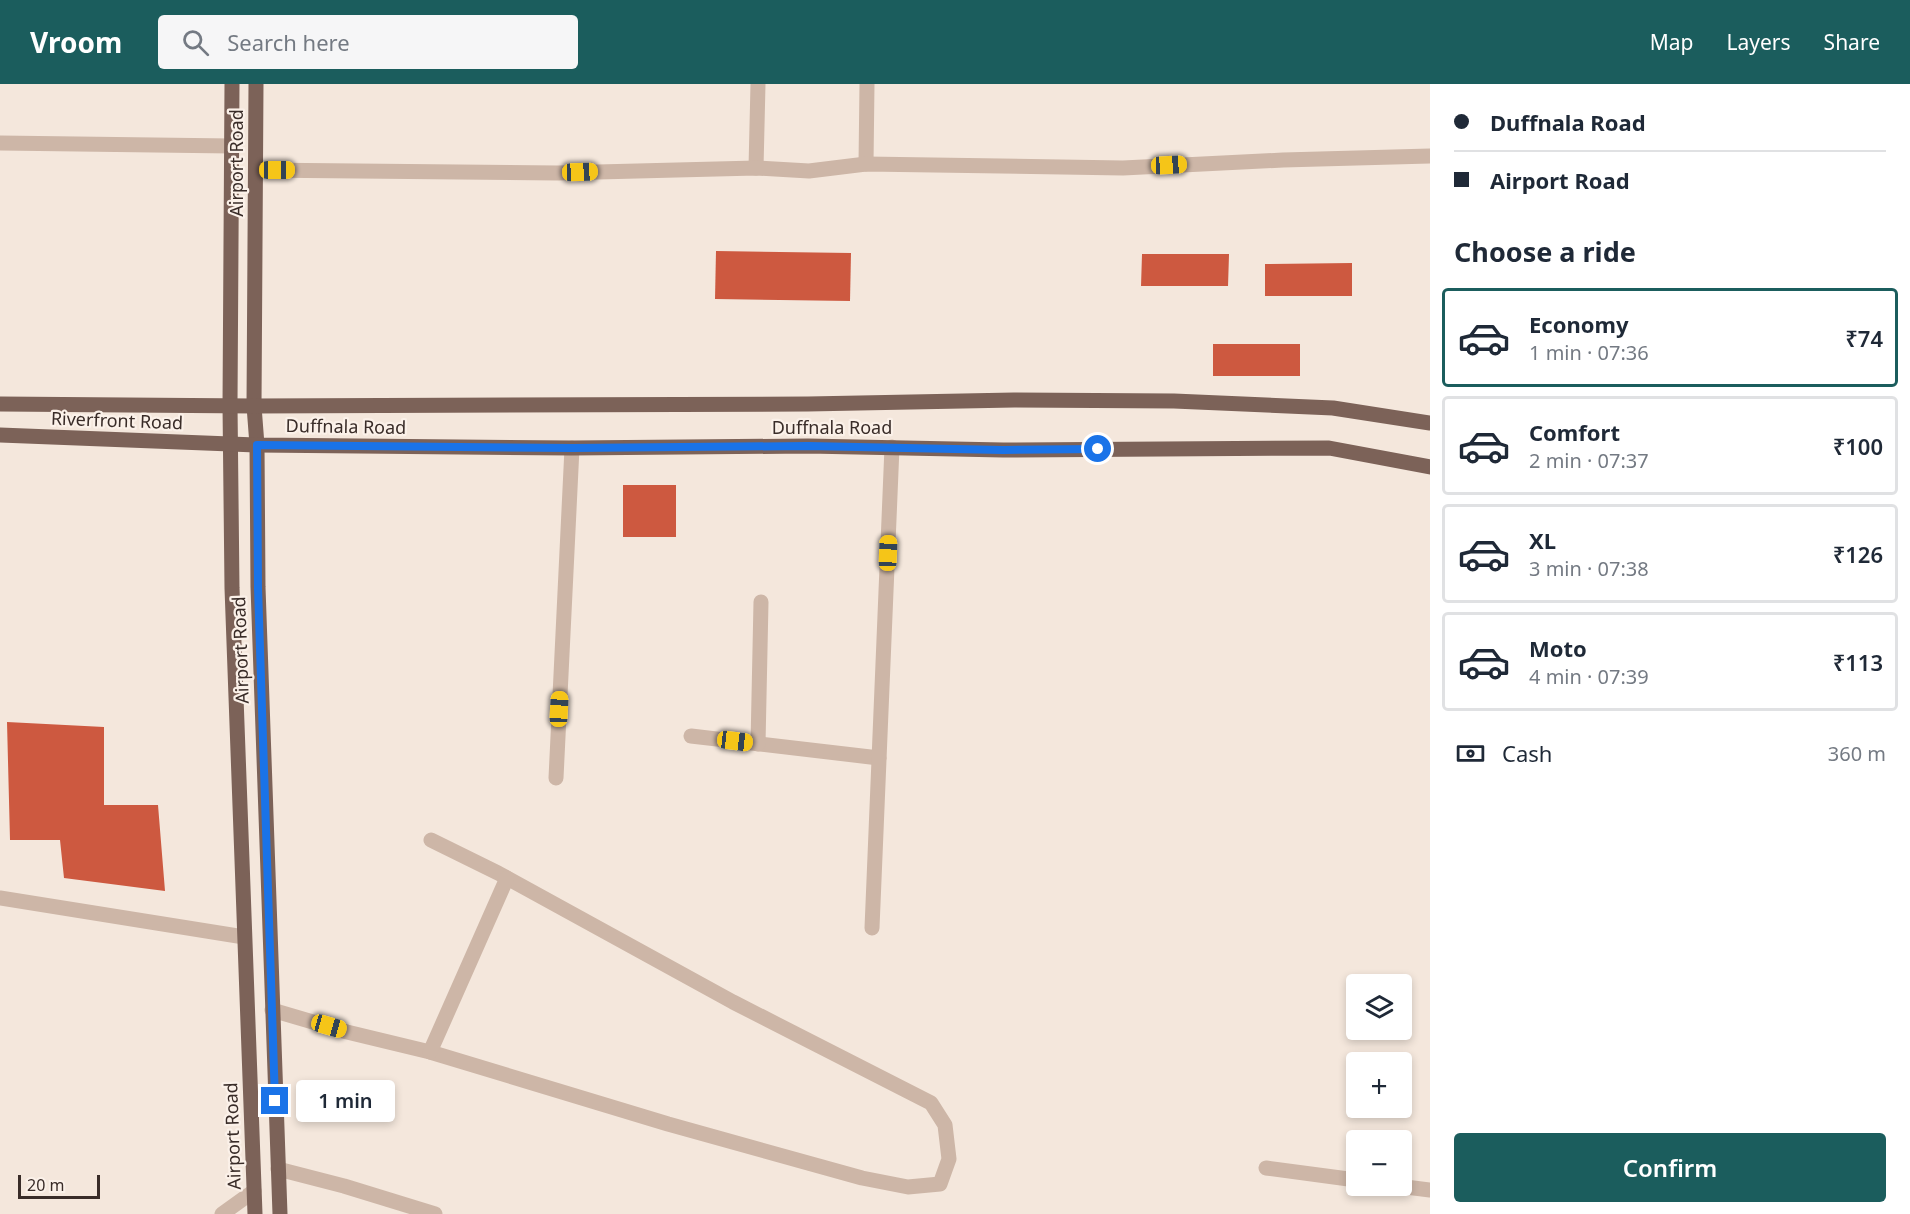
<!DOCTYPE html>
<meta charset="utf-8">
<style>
body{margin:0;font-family:"Noto Sans",sans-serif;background:#f6f6f7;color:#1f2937;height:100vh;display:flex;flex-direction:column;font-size:22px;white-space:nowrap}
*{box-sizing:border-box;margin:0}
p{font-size:20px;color:#747a83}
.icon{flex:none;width:33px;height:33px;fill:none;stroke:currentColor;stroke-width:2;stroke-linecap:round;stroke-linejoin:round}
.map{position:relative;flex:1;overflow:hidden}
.details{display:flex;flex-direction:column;background:#fff;width:480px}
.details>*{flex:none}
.banner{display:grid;align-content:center;height:132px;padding:0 24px;background:#fff}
.tools{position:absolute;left:1346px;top:890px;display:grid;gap:12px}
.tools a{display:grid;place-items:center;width:66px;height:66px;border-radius:6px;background:#fff;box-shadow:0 3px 9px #0003;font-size:30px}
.scale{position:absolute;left:18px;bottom:15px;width:82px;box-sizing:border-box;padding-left:6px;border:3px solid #392c28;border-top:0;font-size:16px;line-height:21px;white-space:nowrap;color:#392c28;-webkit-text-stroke:4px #fbf1e9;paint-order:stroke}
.end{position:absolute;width:27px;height:27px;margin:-14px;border:8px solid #1a73e8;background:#fff;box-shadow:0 0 0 3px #fff}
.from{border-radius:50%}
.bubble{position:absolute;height:42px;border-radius:6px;background:#fff;box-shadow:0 3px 9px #0003;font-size:20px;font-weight:600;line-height:42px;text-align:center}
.car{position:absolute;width:18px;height:36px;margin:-18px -9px;border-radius:8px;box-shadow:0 0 4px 2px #0007;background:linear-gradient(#f5c518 24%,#345 0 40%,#f5c518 0 76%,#345 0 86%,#f5c518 0)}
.banner b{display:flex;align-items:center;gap:21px;height:57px;font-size:22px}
.banner b+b{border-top:2px solid #e0e1e3}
.banner i{width:15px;height:15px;background:#1f2937}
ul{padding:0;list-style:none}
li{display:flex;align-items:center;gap:18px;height:99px;margin:0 12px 9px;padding:0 12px;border:3px solid #e0e1e3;border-radius:6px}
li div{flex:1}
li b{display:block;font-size:22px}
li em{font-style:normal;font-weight:600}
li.current{border-color:#1b5d5d}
li>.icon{width:54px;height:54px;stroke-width:1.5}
h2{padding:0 24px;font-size:27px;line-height:72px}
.pay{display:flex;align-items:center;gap:15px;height:66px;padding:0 24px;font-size:22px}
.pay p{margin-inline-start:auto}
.action{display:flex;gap:12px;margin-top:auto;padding:12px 24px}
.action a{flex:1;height:69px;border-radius:6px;background:#1b5d5d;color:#fff;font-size:24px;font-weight:600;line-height:69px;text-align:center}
header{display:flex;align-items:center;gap:36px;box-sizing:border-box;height:84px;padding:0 30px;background:#1b5d5d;color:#fff}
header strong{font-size:28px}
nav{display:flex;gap:33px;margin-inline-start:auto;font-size:21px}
.search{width:420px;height:54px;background:#f6f6f7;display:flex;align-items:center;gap:15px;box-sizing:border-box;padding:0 21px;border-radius:6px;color:#747a83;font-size:22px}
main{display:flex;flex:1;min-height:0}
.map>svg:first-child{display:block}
.building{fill:#cd5940}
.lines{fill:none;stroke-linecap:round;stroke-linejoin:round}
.minor{stroke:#cdb6a7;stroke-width:15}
.major{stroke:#7c6258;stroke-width:15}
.route{stroke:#1a73e8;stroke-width:8}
.labels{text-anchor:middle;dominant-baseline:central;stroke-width:4.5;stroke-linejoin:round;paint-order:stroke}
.street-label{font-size:18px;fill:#392c28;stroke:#fbf1e9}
</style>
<header>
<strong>Vroom</strong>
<div class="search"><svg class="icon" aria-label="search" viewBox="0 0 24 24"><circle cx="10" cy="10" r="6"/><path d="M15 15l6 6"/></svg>Search here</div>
<nav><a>Map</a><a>Layers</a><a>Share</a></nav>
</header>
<main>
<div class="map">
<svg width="1430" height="1130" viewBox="0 0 1430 1130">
<rect width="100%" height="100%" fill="#f4e7dc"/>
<g class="building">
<path d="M 716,167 L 851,169 L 850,217 L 715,215 Z"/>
<path d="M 1142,170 L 1229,170 L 1228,202 L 1141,202 Z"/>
<path d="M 1352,179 L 1352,212 L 1265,212 L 1265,180 Z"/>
<rect x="1213" y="260" width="87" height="32"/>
<rect x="623" y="401" width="53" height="52"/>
<path d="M 7,638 L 104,643 L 104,721 L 158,721 L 165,807 L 64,794 L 60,756 L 10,756 Z"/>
</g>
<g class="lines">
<g class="minor">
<path d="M 0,59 L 232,62"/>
<path d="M 866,80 L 867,0"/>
<path d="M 756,84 L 758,0"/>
<path d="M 256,86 L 558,89 L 756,84 L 809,87 L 866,80 L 1123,84 L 1283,76 L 1430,72"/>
<path d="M 691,652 L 879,674"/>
<path d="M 758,660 L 761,518"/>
<path d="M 556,694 L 572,364"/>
<path d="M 0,814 L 244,853"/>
<path d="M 872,844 L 892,363"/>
<path d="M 272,926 L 347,948 L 430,968 L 668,1040 L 862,1094 L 908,1103 L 940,1100 L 949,1075 L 945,1041 L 931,1019 L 733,918 L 498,789 L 431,756"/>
<path d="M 430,968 L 507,794"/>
<path d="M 1266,1084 L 1356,1096"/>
<path d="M 278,1085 L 344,1102 L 435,1130"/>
<path d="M 1390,1101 L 1430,1106"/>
<path d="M 222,1130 L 254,1107"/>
</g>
<g class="major">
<path d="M 232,0 L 230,321 L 232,504 L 255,1130"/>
<path d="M 256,0 L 254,322 L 257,361 L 258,503 L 280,1130"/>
<path d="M 0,320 L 254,322 L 808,320 L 1014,316 L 1174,317 L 1333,324 L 1430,339"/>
<path d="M 0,351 L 257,361 L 572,364 L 808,362 L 1003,366 L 1329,364 L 1430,383"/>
</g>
</g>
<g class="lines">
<path class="route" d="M 275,1017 L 258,504 L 257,361 L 572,364 L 808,362 L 1003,366 L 1098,365"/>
</g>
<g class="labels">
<g class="street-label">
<text transform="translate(236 79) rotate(-90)">Airport Road</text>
<text transform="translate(117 336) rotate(2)">Riverfront Road</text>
<text transform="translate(346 342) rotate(1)">Duffnala Road</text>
<text x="832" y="343">Duffnala Road</text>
<text transform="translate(240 566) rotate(-92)">Airport Road</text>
<text transform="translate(232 1052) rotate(-92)">Airport Road</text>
</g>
</g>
</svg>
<div class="tools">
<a><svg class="icon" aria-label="layers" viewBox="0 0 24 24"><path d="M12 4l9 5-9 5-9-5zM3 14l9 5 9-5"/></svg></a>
<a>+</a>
<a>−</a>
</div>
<div class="scale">20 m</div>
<i class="end from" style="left:1098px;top:365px"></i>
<i class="end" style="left:275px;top:1017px"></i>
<div class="bubble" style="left:296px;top:996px;width:99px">1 min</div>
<i class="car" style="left:1169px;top:81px;rotate:87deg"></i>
<i class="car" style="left:277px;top:86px;rotate:90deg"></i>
<i class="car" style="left:580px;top:88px;rotate:88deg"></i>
<i class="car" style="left:888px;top:469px;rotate:2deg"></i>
<i class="car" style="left:559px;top:625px;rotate:3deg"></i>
<i class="car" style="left:735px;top:657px;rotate:97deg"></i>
<i class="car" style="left:329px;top:942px;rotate:106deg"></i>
</div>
<section class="details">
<div class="banner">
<b><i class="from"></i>Duffnala Road</b>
<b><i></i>Airport Road</b>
</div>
<h2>Choose a ride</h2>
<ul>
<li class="current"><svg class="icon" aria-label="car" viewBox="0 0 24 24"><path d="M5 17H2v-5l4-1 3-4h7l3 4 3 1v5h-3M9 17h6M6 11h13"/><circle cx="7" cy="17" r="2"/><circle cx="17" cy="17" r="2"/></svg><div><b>Economy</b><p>1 min · 07:36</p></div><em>₹74</em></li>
<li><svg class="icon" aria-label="car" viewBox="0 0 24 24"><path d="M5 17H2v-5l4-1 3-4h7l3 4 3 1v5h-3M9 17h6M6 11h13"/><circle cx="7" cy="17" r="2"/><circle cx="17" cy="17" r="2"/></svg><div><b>Comfort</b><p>2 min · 07:37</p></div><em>₹100</em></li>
<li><svg class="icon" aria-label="car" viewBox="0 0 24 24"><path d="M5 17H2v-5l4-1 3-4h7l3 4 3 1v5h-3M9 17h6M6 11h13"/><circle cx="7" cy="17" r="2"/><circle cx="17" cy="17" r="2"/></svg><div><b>XL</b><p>3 min · 07:38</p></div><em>₹126</em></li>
<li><svg class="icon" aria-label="car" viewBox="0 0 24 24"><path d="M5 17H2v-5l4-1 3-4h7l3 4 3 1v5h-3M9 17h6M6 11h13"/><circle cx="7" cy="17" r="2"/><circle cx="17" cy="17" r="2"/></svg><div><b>Moto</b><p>4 min · 07:39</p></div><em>₹113</em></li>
</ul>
<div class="pay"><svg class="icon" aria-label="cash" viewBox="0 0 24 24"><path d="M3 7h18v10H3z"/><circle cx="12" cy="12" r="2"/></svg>Cash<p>360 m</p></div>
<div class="action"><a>Confirm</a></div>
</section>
</main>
